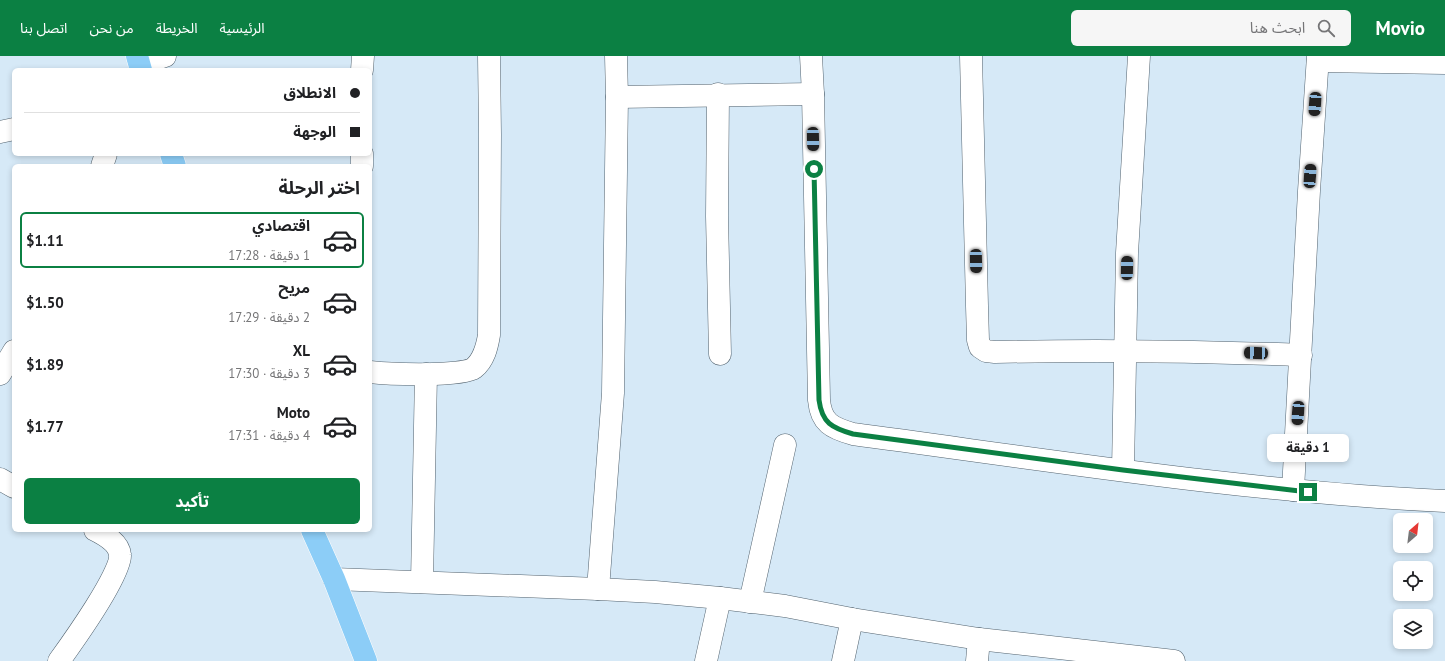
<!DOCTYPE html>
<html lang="ar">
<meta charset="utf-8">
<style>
body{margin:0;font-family:"PT Sans","Noto Sans Arabic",sans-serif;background:#f6f6f6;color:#202124;direction:rtl;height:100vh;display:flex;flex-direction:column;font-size:15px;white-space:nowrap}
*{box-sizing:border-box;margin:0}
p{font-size:13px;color:#757577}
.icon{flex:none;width:22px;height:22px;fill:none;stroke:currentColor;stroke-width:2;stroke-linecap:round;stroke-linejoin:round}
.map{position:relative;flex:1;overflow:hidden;direction:ltr}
.panel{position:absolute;left:12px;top:108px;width:360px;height:368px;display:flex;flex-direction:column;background:#fff;border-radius:6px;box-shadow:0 2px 6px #0003;direction:rtl}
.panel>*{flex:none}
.guide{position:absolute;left:12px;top:12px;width:360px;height:88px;border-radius:6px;box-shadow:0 2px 6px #0003;direction:rtl;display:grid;align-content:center;height:88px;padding:0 12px;background:#fff}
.needle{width:26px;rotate:28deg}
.fabs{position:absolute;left:1393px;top:457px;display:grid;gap:8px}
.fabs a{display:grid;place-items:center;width:40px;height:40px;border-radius:6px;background:#fff;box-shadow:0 2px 6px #0003;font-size:20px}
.end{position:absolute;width:18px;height:18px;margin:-9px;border:5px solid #0b8043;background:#fff;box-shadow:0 0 0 2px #fff}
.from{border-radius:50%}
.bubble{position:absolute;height:28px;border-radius:6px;background:#fff;box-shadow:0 2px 6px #0003;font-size:13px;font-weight:700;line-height:28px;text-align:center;direction:rtl}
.car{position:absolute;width:12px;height:24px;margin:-12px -6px;border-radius:5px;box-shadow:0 0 3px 1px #0007;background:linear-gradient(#222 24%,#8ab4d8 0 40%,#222 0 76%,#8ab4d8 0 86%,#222 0)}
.guide b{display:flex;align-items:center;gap:14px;height:38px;font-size:15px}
.guide b+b{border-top:1px solid #e0e0e0}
.guide i{width:10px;height:10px;background:#202124}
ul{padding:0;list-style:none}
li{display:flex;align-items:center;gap:12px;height:56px;margin:0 8px 6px;padding:0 4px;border:2px solid transparent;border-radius:6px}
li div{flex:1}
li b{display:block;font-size:15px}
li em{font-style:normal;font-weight:700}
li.current{border-color:#0b8043}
li>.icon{width:36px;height:36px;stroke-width:1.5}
h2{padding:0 12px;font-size:18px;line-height:48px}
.cta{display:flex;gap:8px;margin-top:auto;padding:8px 12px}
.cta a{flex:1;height:46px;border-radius:6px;background:#0b8043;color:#fff;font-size:16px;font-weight:700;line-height:46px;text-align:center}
header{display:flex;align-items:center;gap:24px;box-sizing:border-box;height:56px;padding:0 20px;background:#0b8043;color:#fff}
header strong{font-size:19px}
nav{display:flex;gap:22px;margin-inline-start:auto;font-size:14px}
.search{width:280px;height:36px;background:#f6f6f6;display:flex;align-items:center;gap:10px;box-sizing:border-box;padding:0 14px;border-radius:6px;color:#757577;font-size:15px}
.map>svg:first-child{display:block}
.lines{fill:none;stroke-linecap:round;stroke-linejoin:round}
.minor-casing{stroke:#53636f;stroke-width:23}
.major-casing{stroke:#fff;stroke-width:23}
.minor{stroke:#fff;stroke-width:22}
.major{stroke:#8ccdf7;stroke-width:22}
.route{stroke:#0b8043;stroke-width:5}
</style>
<header>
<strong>Movio</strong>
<div class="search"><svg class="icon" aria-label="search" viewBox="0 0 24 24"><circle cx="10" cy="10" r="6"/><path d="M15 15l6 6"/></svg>ابحث هنا</div>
<nav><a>الرئيسية</a><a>الخريطة</a><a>من نحن</a><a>اتصل بنا</a></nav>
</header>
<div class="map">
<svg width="1445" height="605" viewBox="0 0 1445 605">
<rect width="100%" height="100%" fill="#d6e9f7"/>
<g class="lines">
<g class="minor-casing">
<g id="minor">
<path d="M 811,0 L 813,38 L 819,344 C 821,367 832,372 853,378 C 1049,404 1247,436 1445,445"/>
<path d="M 971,0 L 977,250 L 978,284 L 980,291 L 986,295 L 995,296 C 1097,294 1199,295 1301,299"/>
<path d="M 1318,5 L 1445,7"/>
<path d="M 140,9 L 165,0"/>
<path d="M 362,14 L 363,0"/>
<path d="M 718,38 L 717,160 L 720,298"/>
<path d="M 617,41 L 813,38"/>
<path d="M 0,76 L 14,73"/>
<path d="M 102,110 L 106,98"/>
<path d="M 362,110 L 362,98"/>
<path d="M 370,316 C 387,318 462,321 474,312 C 484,304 487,291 489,279 L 490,78 L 489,0"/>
<path d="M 0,318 L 14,295"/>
<path d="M 1123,414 L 1127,197 L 1139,0"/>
<path d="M 0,423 L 14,431"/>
<path d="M 1293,434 L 1309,135 L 1318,0"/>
<path d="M 334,523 L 598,533 L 655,536 L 720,542 L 785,550 L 852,563 L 979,583 L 1174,605"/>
<path d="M 422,526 L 426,318"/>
<path d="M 598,533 L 613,337 L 617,41 L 616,0"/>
<path d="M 750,546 L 785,389"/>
<path d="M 59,605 C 72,587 122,517 120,499 C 119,487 105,479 95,474"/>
<path d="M 706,605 L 720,542"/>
<path d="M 843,605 L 852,563"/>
<path d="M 977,605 L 979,583"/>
</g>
</g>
<g class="major-casing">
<g id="major">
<path d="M 137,0 L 141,14"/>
<path d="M 171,98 L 175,110"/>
<path d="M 312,474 L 334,523 L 366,605"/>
</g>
</g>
<use href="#minor" class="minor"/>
<use href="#major" class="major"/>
</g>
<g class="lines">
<path class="route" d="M 814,113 L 819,344 C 822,367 832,372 853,378 L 1123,414 L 1308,436"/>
</g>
</svg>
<div class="fabs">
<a><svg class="needle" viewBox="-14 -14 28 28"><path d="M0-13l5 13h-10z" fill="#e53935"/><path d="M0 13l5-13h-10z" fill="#757577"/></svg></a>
<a><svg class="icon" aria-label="locate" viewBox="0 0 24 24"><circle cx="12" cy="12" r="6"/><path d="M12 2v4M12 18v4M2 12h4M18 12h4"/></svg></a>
<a><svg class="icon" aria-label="layers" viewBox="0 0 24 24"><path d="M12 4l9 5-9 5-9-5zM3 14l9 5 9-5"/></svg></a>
</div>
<i class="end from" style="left:814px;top:113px"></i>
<i class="end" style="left:1308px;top:436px"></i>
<div class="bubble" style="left:1267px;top:378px;width:82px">1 دقيقة</div>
<i class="car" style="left:1315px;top:48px;rotate:184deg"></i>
<i class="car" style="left:813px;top:83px;rotate:179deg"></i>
<i class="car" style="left:1310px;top:120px;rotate:4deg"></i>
<i class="car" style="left:976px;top:205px;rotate:179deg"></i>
<i class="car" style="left:1127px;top:212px;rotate:1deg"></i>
<i class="car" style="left:1256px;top:297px;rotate:272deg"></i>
<i class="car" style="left:1298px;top:357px;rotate:184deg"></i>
<div class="guide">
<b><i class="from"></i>الانطلاق</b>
<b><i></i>الوجهة</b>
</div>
<section class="panel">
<h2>اختر الرحلة</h2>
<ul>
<li class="current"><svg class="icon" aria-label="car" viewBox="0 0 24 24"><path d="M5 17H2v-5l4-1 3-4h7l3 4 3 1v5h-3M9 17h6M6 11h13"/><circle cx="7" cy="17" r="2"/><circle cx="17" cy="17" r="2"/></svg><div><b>اقتصادي</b><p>1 دقيقة · 17:28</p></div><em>$1.11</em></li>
<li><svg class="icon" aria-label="car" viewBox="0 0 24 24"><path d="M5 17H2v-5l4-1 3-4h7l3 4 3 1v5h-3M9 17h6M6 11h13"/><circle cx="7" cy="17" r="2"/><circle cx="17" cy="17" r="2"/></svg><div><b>مريح</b><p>2 دقيقة · 17:29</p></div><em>$1.50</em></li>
<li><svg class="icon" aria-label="car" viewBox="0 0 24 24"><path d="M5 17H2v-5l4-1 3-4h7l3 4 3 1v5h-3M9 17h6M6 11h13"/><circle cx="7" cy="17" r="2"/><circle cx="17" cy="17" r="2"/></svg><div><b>XL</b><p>3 دقيقة · 17:30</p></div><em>$1.89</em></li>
<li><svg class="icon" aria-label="car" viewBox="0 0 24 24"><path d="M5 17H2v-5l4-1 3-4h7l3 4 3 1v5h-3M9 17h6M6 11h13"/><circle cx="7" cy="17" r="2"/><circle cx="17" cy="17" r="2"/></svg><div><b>Moto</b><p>4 دقيقة · 17:31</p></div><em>$1.77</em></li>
</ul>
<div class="cta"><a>تأكيد</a></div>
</section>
</div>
